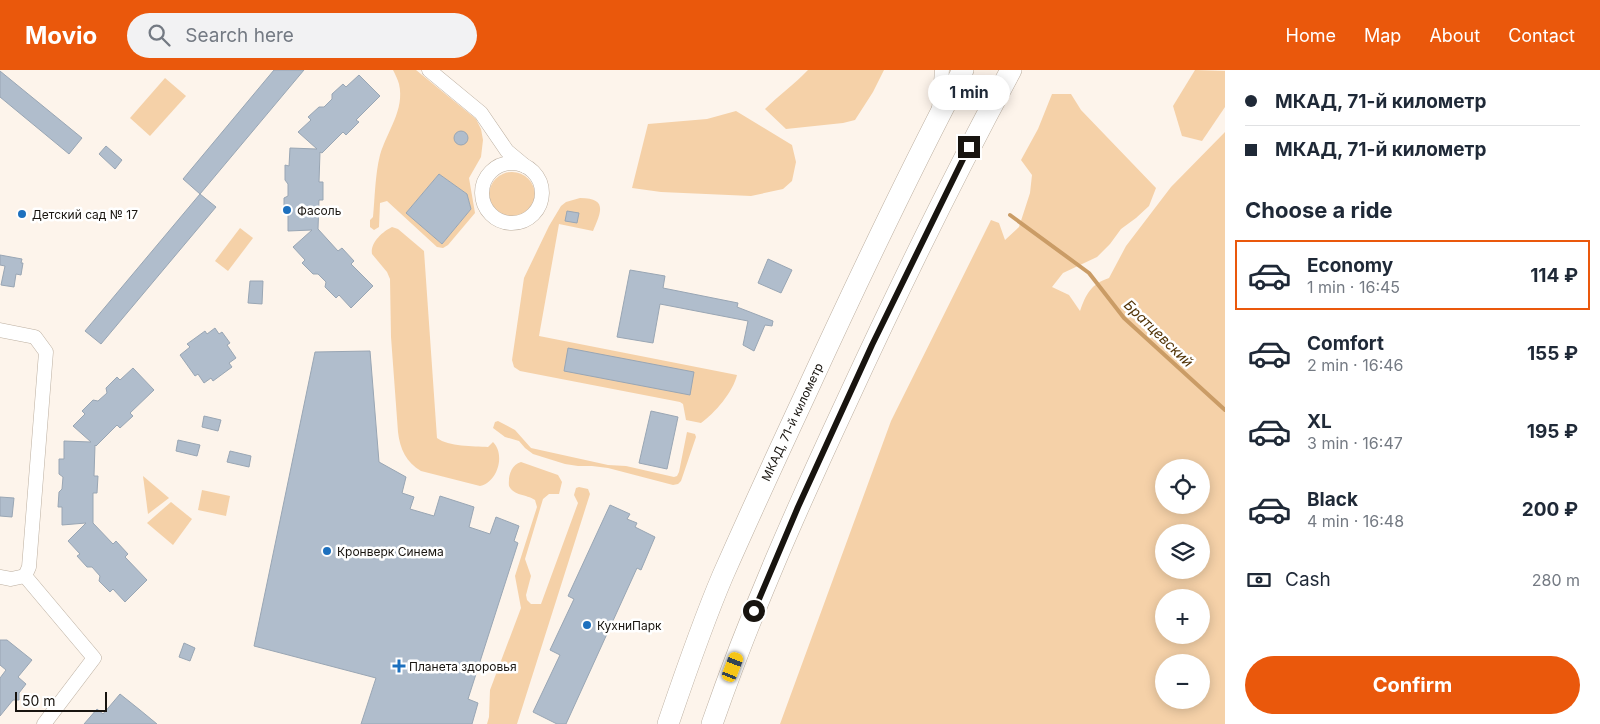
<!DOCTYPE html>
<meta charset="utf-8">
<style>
body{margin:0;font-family:Inter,sans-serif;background:#f2f2f3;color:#1f2937;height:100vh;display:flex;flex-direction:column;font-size:19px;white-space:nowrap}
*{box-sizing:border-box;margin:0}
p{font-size:16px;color:#747a83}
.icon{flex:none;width:28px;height:28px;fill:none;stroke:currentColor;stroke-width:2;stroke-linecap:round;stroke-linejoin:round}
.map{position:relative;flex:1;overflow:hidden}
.side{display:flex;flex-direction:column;background:#fff;width:375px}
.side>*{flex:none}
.banner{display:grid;align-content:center;height:110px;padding:0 20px;background:#fff}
.controls{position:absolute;left:1155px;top:389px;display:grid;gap:10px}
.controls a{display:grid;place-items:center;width:55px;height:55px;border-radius:50%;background:#fff;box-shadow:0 2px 12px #0003;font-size:25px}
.scale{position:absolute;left:15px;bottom:12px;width:92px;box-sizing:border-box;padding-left:5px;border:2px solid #18140f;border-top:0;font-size:14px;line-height:18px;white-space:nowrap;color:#18140f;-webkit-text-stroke:4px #fff;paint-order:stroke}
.end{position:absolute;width:22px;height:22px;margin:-11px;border:6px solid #18140f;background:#fff;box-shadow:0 0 0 2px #fff}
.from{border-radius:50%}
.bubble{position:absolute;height:35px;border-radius:18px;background:#fff;box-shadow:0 2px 12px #0003;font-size:16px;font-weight:700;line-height:35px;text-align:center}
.car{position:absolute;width:15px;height:30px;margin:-15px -8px;border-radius:6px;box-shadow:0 0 4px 1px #0007;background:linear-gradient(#f5c518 24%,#345 0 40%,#f5c518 0 76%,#345 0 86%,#f5c518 0)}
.banner b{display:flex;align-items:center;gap:18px;height:48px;font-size:19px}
.banner b+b{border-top:1px solid #e0e1e3}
.banner i{width:12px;height:12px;background:#1f2937}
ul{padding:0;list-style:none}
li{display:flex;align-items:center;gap:15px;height:70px;margin:0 10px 8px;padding:0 10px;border:2px solid transparent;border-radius:0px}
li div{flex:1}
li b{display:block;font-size:19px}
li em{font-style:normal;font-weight:700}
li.active{border-color:#ea580c}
li>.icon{width:45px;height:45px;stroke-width:1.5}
h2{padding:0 20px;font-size:22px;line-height:60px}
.pay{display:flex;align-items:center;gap:12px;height:55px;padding:0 20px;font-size:19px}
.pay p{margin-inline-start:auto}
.action{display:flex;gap:10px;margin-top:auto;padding:10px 20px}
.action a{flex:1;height:58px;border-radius:30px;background:#ea580c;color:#fff;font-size:20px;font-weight:700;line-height:58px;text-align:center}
header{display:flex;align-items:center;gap:30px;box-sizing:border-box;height:70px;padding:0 25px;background:#ea580c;color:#fff}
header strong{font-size:24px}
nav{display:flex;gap:28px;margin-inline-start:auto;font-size:18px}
.search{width:350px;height:45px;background:#f2f2f3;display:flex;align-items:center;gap:12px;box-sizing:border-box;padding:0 18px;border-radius:28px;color:#747a83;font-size:19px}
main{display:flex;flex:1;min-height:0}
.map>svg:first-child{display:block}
.green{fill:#f5d1a8;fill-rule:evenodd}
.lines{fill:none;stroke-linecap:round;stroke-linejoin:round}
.stream{stroke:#ca9c66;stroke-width:4}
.building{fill:#b0bdcc;stroke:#99a6b4}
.minor-casing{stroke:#bcafa0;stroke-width:15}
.highway-casing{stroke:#bcafa0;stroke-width:22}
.minor{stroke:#fff;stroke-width:14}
.highway{stroke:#fff;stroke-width:21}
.route{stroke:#18140f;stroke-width:6}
.poi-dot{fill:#1d70be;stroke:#fff;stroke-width:2}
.labels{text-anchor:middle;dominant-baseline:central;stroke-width:5;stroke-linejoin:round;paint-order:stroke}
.poi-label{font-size:12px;fill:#18140f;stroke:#fff;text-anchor:start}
.street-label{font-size:12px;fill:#18140f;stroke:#fff}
.water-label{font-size:14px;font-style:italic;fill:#523306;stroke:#fff}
</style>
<header>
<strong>Movio</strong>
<div class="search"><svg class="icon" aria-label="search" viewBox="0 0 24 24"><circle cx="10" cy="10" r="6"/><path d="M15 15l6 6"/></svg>Search here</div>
<nav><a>Home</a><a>Map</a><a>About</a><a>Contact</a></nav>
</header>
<main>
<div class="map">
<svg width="1225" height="654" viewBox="0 0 1225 654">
<rect width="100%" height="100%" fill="#fdf4eb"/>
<g class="green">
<path d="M 393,0 L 416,0 L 476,49 L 481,59 L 483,70 L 481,87 L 469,108 L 475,143 L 448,175 L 443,178 L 437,177 L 387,131 L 380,133 L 379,157 L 374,160 L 370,157 L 370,150 L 373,147 C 375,127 375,105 380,85 C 387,61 405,40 399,14 C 398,10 395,4 393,0 ZM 439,104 L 467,124 L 471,139 L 442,174 L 406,143 Z"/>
<path d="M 808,0 L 884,0 L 873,22 L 855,50 L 843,53 L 786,59 L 765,39 C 779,25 795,14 808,0 Z"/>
<path d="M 1195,0 L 1225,1 L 1225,37 L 1202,71 L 1182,66 L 1173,36 Z"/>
<path d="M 165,8 L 186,26 L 150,66 L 130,48 Z"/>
<path d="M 1052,24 L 1071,24 L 1081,40 L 1156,118 L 1149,136 L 1136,148 L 1121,159 L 1110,174 L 1097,187 L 1063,203 L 1052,217 L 1069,225 L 1080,241 C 1086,224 1091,214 1109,208 L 1126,176 L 1171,117 L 1225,62 L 1225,654 L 780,654 L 891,351 L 991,150 L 999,153 L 1005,170 L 1019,157 L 1030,123 L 1032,105 L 1021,90 L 1038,59 ZM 1164,398 L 1201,398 L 1201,435 L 1164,435 ZM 1164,462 L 1201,462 L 1201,500 L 1164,500 ZM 1164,528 L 1201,528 L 1201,565 L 1164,565 ZM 1164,592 L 1201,592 L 1201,630 L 1164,630 Z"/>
<path d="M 736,41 L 792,75 L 796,92 L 792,111 L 783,119 L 751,126 L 661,122 L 632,118 L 648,54 L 707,49 Z"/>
<circle cx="512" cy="125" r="23"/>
<path d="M 580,128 C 608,128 601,142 593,161 L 559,154 L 539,266 L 737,305 C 733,322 715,343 701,353 L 686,350 L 683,334 L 680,332 L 520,301 L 514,297 L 512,290 L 524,208 L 549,156 L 561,136 L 566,132 Z"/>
<path d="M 392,157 L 398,159 L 424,181 L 437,368 C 449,377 473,376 488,377 L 493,372 C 506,385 497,413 480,416 L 421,401 C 406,392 400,379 398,362 L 391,267 L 390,209 L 387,202 L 372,184 C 370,173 382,162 392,157 Z"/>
<path d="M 240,158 L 253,168 L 228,201 L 215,191 Z"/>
<path d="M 498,351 L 515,360 L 531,378 L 608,395 L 626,396 L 674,407 L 677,406 L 679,402 L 687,362 L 695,364 L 696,367 L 681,411 L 678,414 L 673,415 L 608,398 L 592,396 L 578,396 L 565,394 L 533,384 L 525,378 L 519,371 L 505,367 L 493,358 L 495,352 Z"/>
<path d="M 521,392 L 558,405 L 562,412 L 559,424 L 549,424 L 543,429 L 525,489 L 531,506 L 526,525 L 527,530 L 531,534 L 541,534 L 578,433 L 574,425 L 576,418 L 579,417 L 588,419 L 590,424 L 517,654 L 487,654 L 489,647 L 490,620 L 521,538 L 515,506 L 537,437 L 535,430 C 526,424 514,426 509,416 C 508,406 511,395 521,392 Z"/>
<path d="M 143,406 L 169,428 L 148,444 Z"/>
<path d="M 202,420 L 230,426 L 226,446 L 198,440 Z"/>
<path d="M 171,432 L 192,449 L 173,475 L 147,453 Z"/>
</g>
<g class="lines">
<path class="stream" d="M 1010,145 L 1089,203 L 1124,248 L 1225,340"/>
</g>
<g class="building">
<path d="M 274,0 L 304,0 L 200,124 L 183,109 Z"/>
<path d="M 0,1 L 82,68 L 69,84 L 0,27 Z"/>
<path d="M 359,5 L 380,26 L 356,50 L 359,52 L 346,65 L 343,62 L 322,83 L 320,82 L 319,112 L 323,112 L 323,130 L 319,130 L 318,159 L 338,181 L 342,178 L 354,191 L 351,194 L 373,216 L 351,238 L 339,225 L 336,228 L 325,217 L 326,212 L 318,204 L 313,204 L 302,193 L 305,190 L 293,177 L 312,160 L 288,161 L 288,144 L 284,144 L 284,128 L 288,126 L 288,114 L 285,110 L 285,95 L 289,96 L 290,78 L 317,79 L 298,62 L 311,50 L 308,47 L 319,37 L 324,37 L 332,29 L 332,24 L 343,14 L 346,17 Z"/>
<circle cx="461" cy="68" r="7"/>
<path d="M 106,76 L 122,90 L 115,99 L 99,84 Z"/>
<path d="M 439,104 L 467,124 L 471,139 L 442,174 L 406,143 Z"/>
<path d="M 200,124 L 216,137 L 101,274 L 85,261 Z"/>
<path d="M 567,141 L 579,143 L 577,153 L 565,151 Z"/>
<path d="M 0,185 L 22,189 L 21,193 L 23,193 L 21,205 L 16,204 L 14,217 L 1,215 L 5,196 L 0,195 Z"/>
<path d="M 768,189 L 792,200 L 781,223 L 758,213 Z"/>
<path d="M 630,200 L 665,206 L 663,218 L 738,233 L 737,237 L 773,251 L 772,256 L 765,255 L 754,281 L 743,275 L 748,251 L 660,234 L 653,273 L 617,267 Z"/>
<path d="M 250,211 L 263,211 L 262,234 L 248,233 Z"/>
<path d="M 215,258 L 219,264 L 222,262 L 230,273 L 227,275 L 236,288 L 229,293 L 232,297 L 213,311 L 211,308 L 204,313 L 198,304 L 195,306 L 180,285 L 190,277 L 187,274 L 205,261 L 207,264 Z"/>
<path d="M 568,278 L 694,302 L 690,325 L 564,301 Z"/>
<path d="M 370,281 L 379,392 L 406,407 L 402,423 L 414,427 L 410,439 L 434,446 L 440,426 L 474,437 L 469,457 L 490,464 L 496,447 L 519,456 L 514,471 L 518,473 L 468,629 L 478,633 L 472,654 L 361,654 L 376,608 L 254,576 L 315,282 Z"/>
<path d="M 133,298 L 154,320 L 130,343 L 133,346 L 120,358 L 117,355 L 96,376 L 95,375 L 94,406 L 98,406 L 97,423 L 93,423 L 93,453 L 113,474 L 116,471 L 128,484 L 125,487 L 147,510 L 125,532 L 113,519 L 110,522 L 99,511 L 100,506 L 92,497 L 87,497 L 77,486 L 80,484 L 68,471 L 86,453 L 62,455 L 62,437 L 58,437 L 59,422 L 62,419 L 63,407 L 59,404 L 59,389 L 64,389 L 64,371 L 91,372 L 73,356 L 85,344 L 82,341 L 93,330 L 98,331 L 107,323 L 106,318 L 117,307 L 120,310 Z"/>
<path d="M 651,341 L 678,347 L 667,399 L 639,393 Z"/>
<path d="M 204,346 L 221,350 L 218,361 L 202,357 Z"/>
<path d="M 178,370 L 200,375 L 197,386 L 176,381 Z"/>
<path d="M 230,381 L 251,386 L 249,397 L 227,392 Z"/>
<path d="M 0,427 L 14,428 L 12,447 L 0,446 Z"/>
<path d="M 610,435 L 630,444 L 627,449 L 637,453 L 635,457 L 655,467 L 641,500 L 637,498 L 566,654 L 557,654 L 533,642 L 560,585 L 550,580 L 574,529 L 568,526 Z"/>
<path d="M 0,570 L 7,570 L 32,590 L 18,607 L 26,614 L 19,623 L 19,630 L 13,630 L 0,646 L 0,608 L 6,600 L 0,595 Z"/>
<path d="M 184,573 L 195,578 L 190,591 L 179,587 Z"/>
<path d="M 120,624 L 140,640 L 157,654 L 84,654 L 97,639 L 103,644 Z"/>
</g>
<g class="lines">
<g class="minor-casing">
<g id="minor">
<path d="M 429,0 L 481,43 L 507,81 L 525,96"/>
<path d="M 939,39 L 942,0"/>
<circle cx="512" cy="123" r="30"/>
<path d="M 0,260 L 35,267 L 46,282 L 29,497 L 25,506"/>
<path d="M 25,506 L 94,588 L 44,654"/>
<path d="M 0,507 L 11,509 L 25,506"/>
</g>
</g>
<g class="highway-casing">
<g id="highway">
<path d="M 668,654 C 685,604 702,554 723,505 C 750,444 778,383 806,323 C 856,214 907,106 963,0"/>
<path d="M 712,654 C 750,544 797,438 846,333 C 898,220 952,109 1011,0"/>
</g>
</g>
<use href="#minor" class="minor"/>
<use href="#highway" class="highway"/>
</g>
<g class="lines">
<path class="route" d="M 754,541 L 798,437 L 872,275 L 969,77"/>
</g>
<g class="poi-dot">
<circle cx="287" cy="140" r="5"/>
<circle cx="22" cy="144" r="5"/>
<circle cx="327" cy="481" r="5"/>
<circle cx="587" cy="555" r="5"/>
<path d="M396.5 588.5h5v5h5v5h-5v5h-5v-5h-5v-5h5z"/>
</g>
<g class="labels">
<g class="poi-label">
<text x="297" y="140">Фасоль</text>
<text x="32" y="144">Детский сад № 17</text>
<text x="337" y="481">Кронверк Синема</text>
<text x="597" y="555">КухниПарк</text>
<text x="409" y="596">Планета здоровья</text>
</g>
<g class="street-label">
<text transform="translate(792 352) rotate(-65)">МКАД, 71-й километр</text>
</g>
<g class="water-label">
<text transform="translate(1159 263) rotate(44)">Братцевский</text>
</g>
</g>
</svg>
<div class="controls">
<a><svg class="icon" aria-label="locate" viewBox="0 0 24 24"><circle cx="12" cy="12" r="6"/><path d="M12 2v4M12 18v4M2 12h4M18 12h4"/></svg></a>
<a><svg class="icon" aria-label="layers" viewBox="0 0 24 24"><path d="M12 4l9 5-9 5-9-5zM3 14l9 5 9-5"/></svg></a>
<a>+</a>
<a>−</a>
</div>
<div class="scale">50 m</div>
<i class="end from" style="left:754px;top:541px"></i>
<i class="end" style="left:969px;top:77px"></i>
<div class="bubble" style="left:928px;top:5px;width:82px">1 min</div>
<i class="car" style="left:733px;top:597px;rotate:21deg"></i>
</div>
<section class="side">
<div class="banner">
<b><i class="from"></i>МКАД, 71-й километр</b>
<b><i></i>МКАД, 71-й километр</b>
</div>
<h2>Choose a ride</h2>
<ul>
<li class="active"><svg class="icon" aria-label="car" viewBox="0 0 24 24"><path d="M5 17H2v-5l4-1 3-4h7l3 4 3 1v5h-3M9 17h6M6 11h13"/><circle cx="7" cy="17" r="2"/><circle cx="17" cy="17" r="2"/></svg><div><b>Economy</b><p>1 min · 16:45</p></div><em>114 ₽</em></li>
<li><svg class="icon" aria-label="car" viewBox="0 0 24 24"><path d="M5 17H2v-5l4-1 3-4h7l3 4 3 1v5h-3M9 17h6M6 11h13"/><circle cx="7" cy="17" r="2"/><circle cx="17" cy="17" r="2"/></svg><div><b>Comfort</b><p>2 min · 16:46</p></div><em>155 ₽</em></li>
<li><svg class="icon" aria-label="car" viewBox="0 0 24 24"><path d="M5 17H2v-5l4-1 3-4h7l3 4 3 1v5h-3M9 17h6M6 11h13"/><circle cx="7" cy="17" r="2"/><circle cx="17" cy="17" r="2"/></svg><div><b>XL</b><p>3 min · 16:47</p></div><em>195 ₽</em></li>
<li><svg class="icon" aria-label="car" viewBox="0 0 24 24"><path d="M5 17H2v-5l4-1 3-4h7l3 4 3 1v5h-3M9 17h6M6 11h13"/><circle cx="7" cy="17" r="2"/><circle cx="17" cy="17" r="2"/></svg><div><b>Black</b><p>4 min · 16:48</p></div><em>200 ₽</em></li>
</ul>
<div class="pay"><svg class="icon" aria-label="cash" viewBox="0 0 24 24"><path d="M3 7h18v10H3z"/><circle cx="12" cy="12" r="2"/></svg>Cash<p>280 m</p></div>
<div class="action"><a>Confirm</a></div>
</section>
</main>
